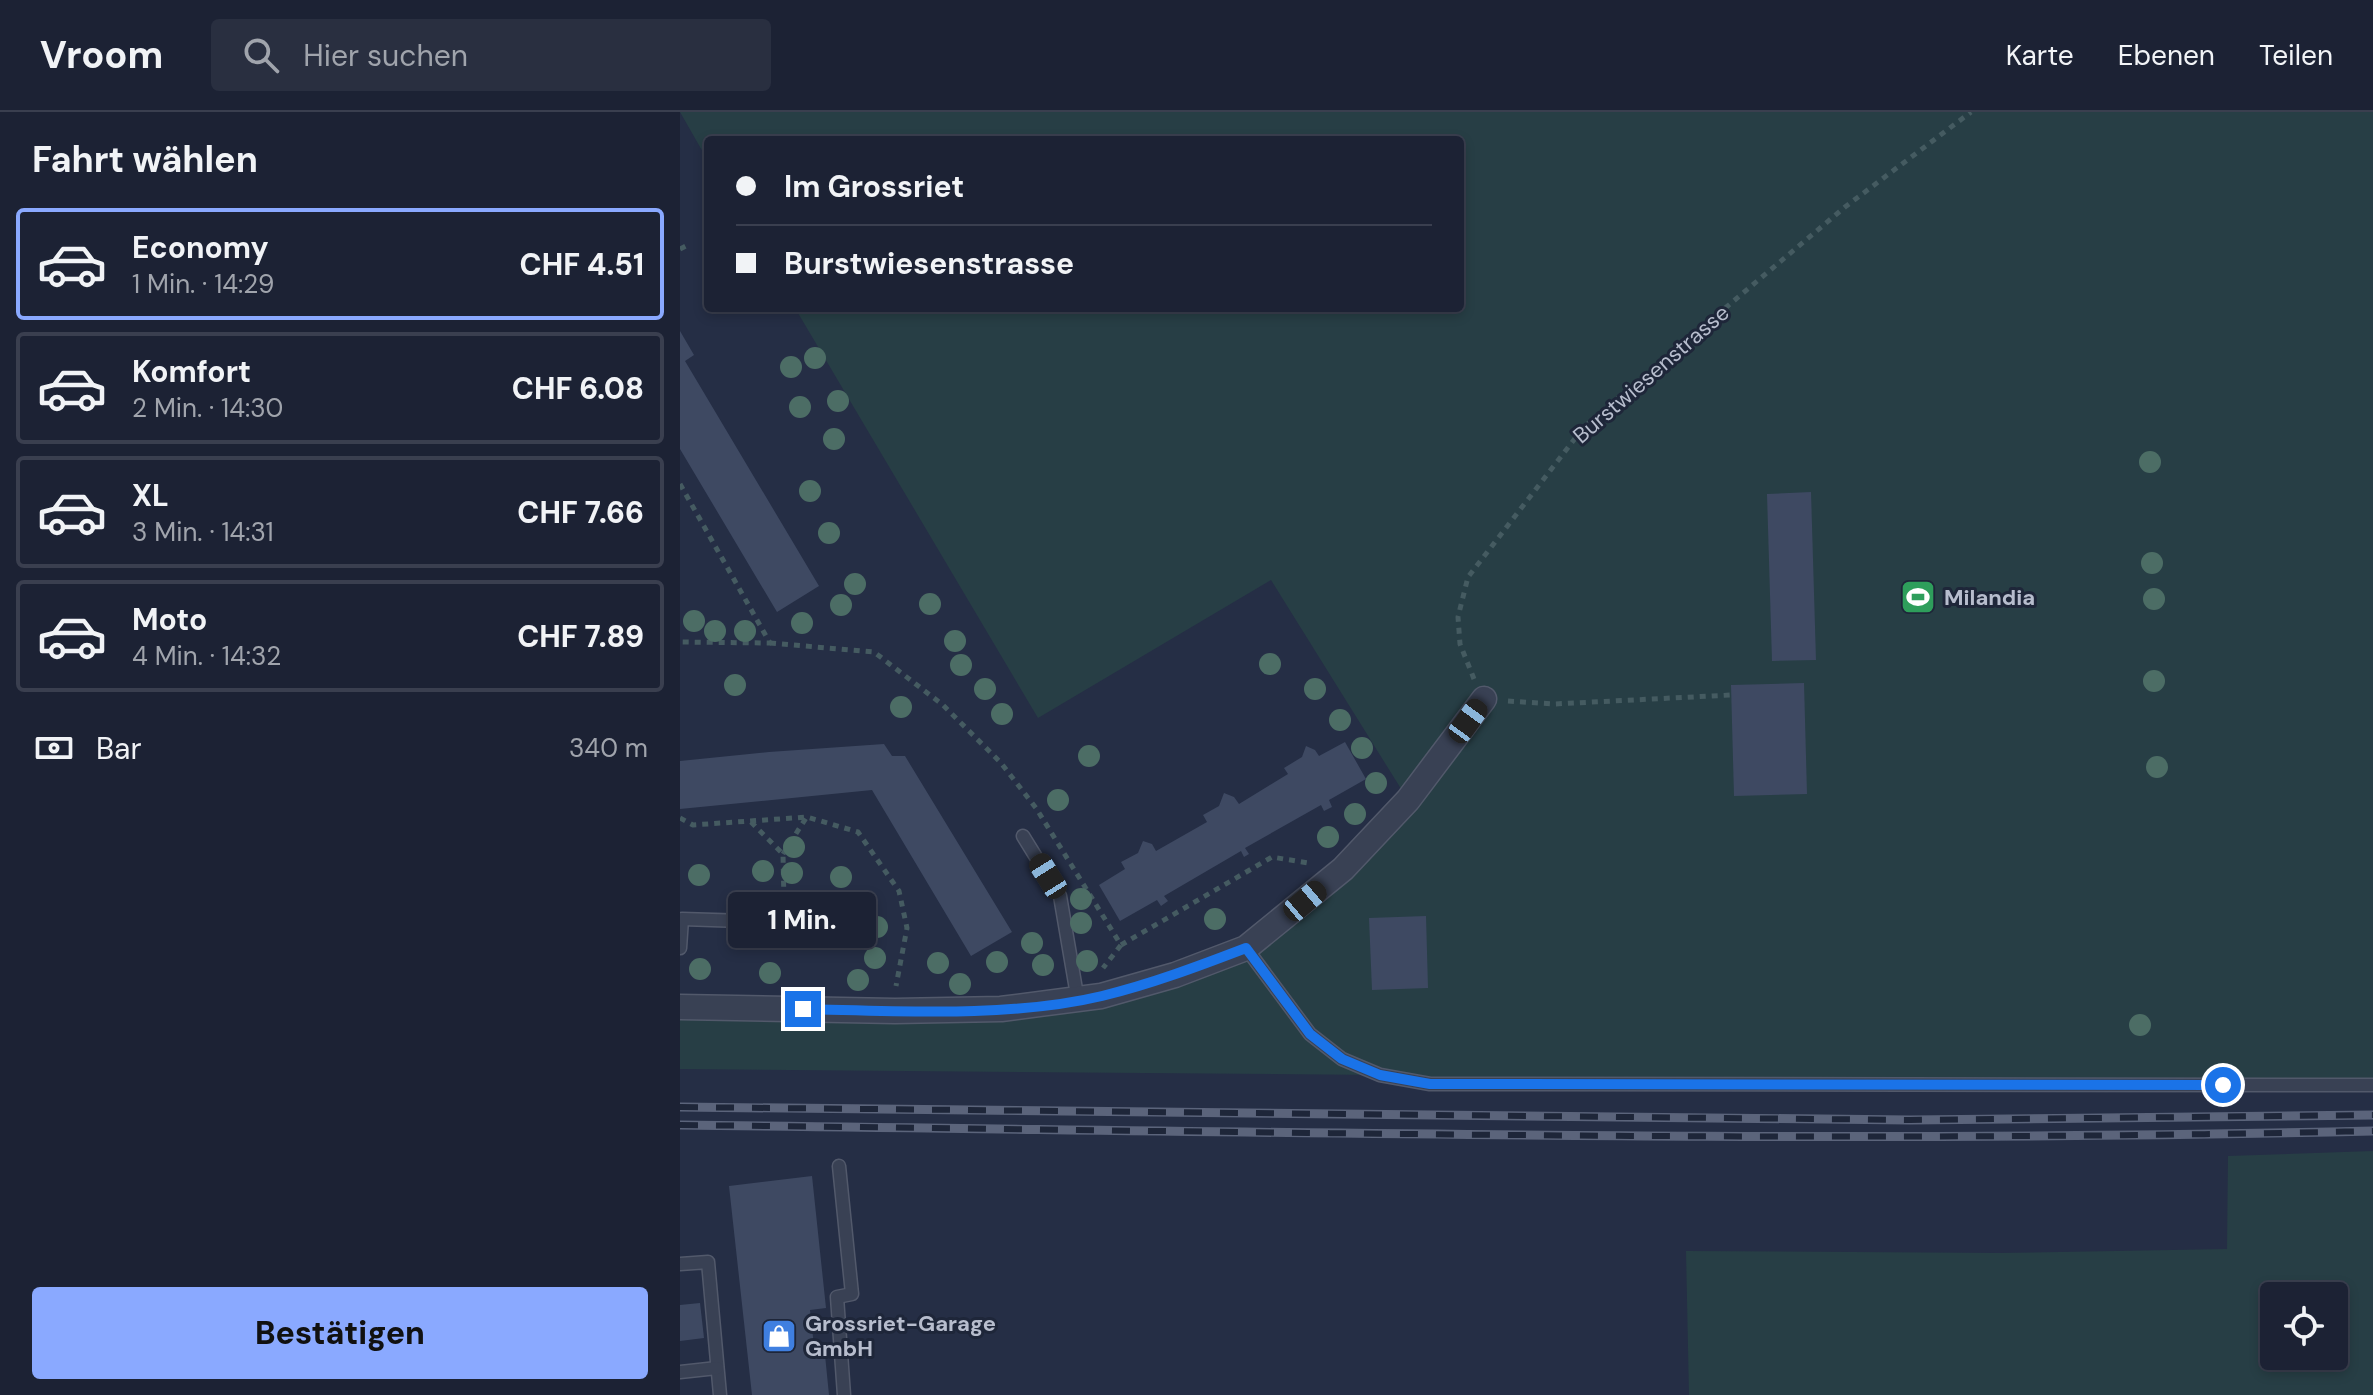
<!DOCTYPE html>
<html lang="de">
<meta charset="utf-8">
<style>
body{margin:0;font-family:"DM Sans",sans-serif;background:#292f40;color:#f1f3f6;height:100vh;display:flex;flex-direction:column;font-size:30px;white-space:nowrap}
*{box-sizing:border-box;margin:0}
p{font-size:26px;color:#a0a4ac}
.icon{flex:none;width:44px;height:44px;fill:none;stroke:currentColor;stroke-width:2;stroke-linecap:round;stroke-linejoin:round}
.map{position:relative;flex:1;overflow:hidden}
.drawer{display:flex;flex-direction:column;background:#1c2234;width:680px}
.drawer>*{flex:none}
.guide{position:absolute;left:24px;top:24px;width:760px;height:176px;border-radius:8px;box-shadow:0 4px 12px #0003,0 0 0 2px #3a3f4f;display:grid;align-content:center;height:176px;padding:0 32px;background:#1c2234}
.buttons{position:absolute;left:1580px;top:1170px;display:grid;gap:16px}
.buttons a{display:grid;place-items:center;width:88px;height:88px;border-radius:8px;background:#1c2234;box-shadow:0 4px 12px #0003,0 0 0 2px #3a3f4f;font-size:40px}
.end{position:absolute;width:36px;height:36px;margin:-18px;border:10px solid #1a73e8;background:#fff;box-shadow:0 0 0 4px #fff}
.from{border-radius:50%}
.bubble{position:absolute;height:56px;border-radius:8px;background:#1c2234;box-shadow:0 4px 12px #0003,0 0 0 2px #3a3f4f;font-size:26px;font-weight:800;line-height:56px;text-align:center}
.car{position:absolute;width:24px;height:48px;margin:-24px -12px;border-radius:10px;box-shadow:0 0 6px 2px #0007;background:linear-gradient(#222 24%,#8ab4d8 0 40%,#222 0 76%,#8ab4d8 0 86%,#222 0)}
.guide b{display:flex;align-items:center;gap:28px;height:76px;font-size:30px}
.guide b+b{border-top:2px solid #3a3f4f}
.guide i{width:20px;height:20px;background:#f1f3f6}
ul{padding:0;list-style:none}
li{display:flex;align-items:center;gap:24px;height:112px;margin:0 16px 12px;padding:0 16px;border:4px solid #3a3f4f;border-radius:8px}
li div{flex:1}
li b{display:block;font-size:30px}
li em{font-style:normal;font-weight:800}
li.current{border-color:#8aa9ff}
li>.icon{width:72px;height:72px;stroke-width:1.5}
h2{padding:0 32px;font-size:36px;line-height:96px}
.pay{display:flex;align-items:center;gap:20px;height:88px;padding:0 32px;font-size:30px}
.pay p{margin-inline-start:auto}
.button{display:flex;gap:16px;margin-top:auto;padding:16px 32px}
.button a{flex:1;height:92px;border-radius:8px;background:#8aa9ff;color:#111;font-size:32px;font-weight:800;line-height:92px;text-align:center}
header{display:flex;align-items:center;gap:48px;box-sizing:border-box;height:112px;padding:0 40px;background:#1c2234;border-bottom:2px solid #3a3f4f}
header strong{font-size:38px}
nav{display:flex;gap:44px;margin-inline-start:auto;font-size:28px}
.search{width:560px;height:72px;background:#292f40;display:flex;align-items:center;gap:20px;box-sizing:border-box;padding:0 28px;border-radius:8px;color:#a0a4ac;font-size:30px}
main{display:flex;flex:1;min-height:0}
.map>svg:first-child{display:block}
.green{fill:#273e45;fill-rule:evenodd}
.building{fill:#3e4962}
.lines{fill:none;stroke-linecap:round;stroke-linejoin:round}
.lane-casing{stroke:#52596b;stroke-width:15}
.street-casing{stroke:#52596b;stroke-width:27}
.path{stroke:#455b61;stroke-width:5;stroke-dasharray:6 6;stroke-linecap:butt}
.lane{stroke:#394154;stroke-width:12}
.street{stroke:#394154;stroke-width:24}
.rail-casing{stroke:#5b647b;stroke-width:9}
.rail{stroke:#1e2639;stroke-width:6;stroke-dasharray:18;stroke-linecap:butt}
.tree{fill:#4c6d65}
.route{stroke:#1a73e8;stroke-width:10}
.labels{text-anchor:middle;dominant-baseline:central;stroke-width:6;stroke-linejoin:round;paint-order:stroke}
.street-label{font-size:22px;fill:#b7bdcd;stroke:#1e2639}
.poi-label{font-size:22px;font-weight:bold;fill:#b7bdcd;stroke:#1e2639;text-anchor:start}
</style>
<header>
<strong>Vroom</strong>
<div class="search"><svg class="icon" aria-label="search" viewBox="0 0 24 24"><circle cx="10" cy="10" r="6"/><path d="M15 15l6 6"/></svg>Hier suchen</div>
<nav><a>Karte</a><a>Ebenen</a><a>Teilen</a></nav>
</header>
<main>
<section class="drawer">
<h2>Fahrt wählen</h2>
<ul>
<li class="current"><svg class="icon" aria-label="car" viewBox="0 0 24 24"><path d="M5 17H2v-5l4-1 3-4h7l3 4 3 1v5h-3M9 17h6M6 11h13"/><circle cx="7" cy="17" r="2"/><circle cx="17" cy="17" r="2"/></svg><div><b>Economy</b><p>1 Min. · 14:29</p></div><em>CHF 4.51</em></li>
<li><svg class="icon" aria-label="car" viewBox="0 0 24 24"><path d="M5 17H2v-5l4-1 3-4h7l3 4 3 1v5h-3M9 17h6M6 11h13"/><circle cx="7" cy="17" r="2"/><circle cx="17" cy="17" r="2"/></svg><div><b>Komfort</b><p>2 Min. · 14:30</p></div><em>CHF 6.08</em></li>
<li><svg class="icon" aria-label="car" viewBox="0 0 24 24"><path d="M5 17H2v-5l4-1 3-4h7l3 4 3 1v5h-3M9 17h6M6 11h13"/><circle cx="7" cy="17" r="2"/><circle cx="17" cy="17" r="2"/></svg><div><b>XL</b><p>3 Min. · 14:31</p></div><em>CHF 7.66</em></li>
<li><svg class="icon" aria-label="car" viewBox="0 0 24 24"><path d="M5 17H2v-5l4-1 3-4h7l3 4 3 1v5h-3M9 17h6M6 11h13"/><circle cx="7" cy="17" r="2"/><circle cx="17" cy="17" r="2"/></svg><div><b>Moto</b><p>4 Min. · 14:32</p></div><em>CHF 7.89</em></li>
</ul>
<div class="pay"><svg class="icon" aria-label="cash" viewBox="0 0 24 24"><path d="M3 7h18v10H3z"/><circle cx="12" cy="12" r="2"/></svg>Bar<p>340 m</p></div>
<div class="button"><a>Bestätigen</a></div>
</section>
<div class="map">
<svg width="1693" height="1283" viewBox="0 0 1693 1283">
<rect width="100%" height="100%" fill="#252e45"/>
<g class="green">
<path d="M 0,0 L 1693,0 L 1693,973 L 750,972 L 700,963 L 0,957 L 0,895 L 321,897 L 566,836 L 728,688 L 591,468 L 358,606 L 115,196 L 780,196 L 780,28 L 28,28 L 28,49 Z"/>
<path d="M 1693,1039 L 1693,1283 L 1009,1283 L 1006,1139 L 1319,1141 L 1547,1137 L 1548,1044 ZM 1594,1184 L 1654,1184 L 1654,1244 L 1594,1244 Z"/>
</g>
<g class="building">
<path d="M 0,219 L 14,243 L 5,249 L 139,474 L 97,500 L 0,337 Z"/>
<path d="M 1131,380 L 1136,548 L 1092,549 L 1087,382 Z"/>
<path d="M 1124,571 L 1127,682 L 1054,684 L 1051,573 Z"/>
<path d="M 665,630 L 686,667 L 649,688 L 652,695 L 644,699 L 641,693 L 565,736 L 569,742 L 564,745 L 561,739 L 484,784 L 488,789 L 481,794 L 477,788 L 440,809 L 419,773 L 445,757 L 441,750 L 458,741 L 463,729 L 472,732 L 476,739 L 527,710 L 523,703 L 539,694 L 544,681 L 554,685 L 559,692 L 608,662 L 604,656 L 622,645 L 626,634 L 635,638 L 639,644 Z"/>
<path d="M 204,632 L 212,644 L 225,644 L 332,820 L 291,844 L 192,678 L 0,697 L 0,649 L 89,640 Z"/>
<path d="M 746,804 L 748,876 L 692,878 L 689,806 Z"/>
<path d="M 132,1064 L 146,1196 L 130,1198 L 135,1243 L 145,1243 L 149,1283 L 72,1283 L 49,1074 Z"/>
<path d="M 20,1191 L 24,1226 L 0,1229 L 0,1193 Z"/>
</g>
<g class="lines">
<g class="lane-casing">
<g id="lane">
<path d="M 343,724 L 380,784 L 398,889"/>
<path d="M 0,836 L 2,807 L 158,812"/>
<path d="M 566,836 L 630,922 L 662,947 L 700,963 L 750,972 L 1693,973"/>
<path d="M 159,1054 L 172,1182 L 157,1185 L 164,1283"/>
<path d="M 0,1152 L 28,1150 L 40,1283"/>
<path d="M 0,1260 L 37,1256"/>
</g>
</g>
<g class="street-casing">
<path id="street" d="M 0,895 L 215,899 L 321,897 L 421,884 L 495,863 L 566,836 L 663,757 L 728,688 L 804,587"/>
</g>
<g class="path">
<path d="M 0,137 L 10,132"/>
<path d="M 0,372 L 90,531 L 0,530"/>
<path d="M 90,531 L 194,540 L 263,593 L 321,651 L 356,696 L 441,833 L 423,856"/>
<path d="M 794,567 L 780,532 L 778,505 L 788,465 L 903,316 L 1165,95 L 1291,0"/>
<path d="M 828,589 L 874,592 L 1051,583"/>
<path d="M 0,706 L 13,713 L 127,705 L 178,720 L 219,779 L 227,816 L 216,874"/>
<path d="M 71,710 L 103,742 L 104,791"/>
<path d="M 103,742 L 126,706"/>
<path d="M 441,833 L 592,745 L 628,751"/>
</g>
<use href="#lane" class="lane"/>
<use href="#street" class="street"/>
<g class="rail-casing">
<g id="rail">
<path d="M 0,995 L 1230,1008 L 1693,1003"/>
<path d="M 0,1013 C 564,1019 1129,1032 1693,1019"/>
</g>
</g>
<use href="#rail" class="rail"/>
</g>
<g class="tree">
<circle cx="135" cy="246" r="11"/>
<circle cx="111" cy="255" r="11"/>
<circle cx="158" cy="289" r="11"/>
<circle cx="120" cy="295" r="11"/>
<circle cx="154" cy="327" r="11"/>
<circle cx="1470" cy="350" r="11"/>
<circle cx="130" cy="379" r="11"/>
<circle cx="149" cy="421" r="11"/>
<circle cx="1472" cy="451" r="11"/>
<circle cx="175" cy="472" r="11"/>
<circle cx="1474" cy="487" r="11"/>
<circle cx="250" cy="492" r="11"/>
<circle cx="161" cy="493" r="11"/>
<circle cx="14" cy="509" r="11"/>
<circle cx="122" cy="511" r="11"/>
<circle cx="35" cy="519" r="11"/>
<circle cx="65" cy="519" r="11"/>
<circle cx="275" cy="529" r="11"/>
<circle cx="590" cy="552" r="11"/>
<circle cx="281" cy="553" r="11"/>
<circle cx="1474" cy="569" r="11"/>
<circle cx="55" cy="573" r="11"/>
<circle cx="305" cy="577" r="11"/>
<circle cx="635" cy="577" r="11"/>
<circle cx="221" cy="595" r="11"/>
<circle cx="322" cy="602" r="11"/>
<circle cx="660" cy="608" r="11"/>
<circle cx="682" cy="636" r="11"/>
<circle cx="409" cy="644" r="11"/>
<circle cx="1477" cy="655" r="11"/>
<circle cx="696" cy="671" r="11"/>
<circle cx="378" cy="688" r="11"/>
<circle cx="675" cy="702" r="11"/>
<circle cx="648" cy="725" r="11"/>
<circle cx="114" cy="735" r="11"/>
<circle cx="83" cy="759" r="11"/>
<circle cx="112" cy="761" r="11"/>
<circle cx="19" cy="763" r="11"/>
<circle cx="161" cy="765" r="11"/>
<circle cx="401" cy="787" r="11"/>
<circle cx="535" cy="807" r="11"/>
<circle cx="401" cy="811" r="11"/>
<circle cx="197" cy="815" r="11"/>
<circle cx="352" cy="831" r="11"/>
<circle cx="195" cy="846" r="11"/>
<circle cx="407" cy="849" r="11"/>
<circle cx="317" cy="850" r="11"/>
<circle cx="258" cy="851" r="11"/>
<circle cx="363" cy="853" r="11"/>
<circle cx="20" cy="857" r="11"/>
<circle cx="90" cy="861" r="11"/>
<circle cx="178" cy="868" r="11"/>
<circle cx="280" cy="872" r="11"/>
<circle cx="1460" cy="913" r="11"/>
</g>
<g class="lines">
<path class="route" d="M 123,897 C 217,899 330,906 422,884 C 471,872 519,854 566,836 L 630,922 L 662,947 L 700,963 L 750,972 L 1543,973"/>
</g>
<defs>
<g id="stadium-square" transform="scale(1.8)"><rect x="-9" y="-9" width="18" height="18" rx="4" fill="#2e9e5b" stroke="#1e2639"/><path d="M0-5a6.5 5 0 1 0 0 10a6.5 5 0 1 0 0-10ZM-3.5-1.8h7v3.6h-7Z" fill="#fff"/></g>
<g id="shop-square" transform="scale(1.8)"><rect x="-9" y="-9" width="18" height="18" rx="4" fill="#3f7fe0" stroke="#1e2639"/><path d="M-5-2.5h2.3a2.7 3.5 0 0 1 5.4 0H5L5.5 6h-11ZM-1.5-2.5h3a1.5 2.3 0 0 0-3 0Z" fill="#fff"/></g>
</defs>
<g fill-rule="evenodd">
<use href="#stadium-square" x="1238" y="485"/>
<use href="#shop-square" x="99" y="1224"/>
</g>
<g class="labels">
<g class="street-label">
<text transform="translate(971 262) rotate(-41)">Burstwiesenstrasse</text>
</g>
<g class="poi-label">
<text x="1264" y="485">Milandia</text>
<text x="125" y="1211">Grossriet-Garage<tspan x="125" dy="25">GmbH</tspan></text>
</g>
</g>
</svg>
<div class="buttons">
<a><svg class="icon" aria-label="locate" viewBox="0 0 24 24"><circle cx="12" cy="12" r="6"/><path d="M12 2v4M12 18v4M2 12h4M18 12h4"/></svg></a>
</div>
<i class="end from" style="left:1543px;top:973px"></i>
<i class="end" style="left:123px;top:897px"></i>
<div class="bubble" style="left:48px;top:780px;width:148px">1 Min.</div>
<i class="car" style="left:788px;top:609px;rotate:36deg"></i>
<i class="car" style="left:368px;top:764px;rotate:328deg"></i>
<i class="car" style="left:625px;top:789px;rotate:50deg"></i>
<div class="guide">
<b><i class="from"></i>Im Grossriet</b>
<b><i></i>Burstwiesenstrasse</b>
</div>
</div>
</main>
